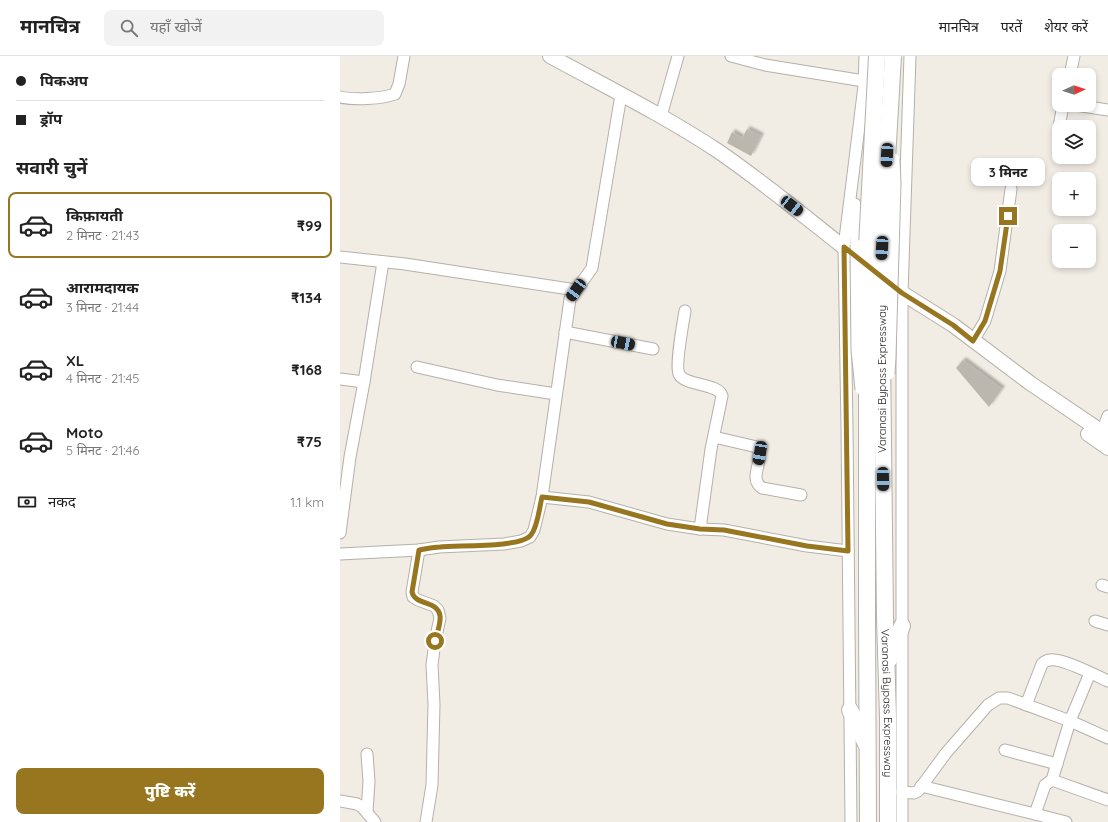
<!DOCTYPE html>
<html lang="hi">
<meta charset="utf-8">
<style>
body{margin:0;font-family:Quicksand,"Noto Sans Devanagari",sans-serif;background:#f2f2f2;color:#222;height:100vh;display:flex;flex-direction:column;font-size:15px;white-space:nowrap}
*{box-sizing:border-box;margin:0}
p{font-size:13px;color:#767676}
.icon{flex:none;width:22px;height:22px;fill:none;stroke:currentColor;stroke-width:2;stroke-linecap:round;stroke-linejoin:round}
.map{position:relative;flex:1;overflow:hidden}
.sheet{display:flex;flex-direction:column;background:#fff;width:340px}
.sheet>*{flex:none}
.guide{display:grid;align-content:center;height:88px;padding:0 16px;background:#fff}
.needle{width:26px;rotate:87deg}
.tools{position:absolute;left:712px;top:12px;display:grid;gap:8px}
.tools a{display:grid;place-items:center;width:44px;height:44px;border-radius:8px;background:#fff;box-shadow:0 2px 6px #0003;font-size:20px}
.end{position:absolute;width:18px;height:18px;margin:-9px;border:5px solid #987620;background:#fff;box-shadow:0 0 0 2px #fff}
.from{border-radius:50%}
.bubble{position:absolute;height:28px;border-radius:8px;background:#fff;box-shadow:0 2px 6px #0003;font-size:13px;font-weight:800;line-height:28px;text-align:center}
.car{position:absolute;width:12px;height:24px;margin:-12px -6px;border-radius:5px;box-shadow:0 0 3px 1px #0007;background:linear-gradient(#222 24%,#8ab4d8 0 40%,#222 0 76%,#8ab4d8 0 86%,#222 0)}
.guide b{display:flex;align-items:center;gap:14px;height:38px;font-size:15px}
.guide b+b{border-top:1px solid #e0e0e0}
.guide i{width:10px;height:10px;background:#222}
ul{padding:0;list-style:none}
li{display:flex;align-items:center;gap:12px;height:66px;margin:0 8px 6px;padding:0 8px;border:2px solid transparent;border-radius:8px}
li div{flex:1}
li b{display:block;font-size:15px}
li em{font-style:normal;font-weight:800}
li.active{border-color:#987620}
li>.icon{width:36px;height:36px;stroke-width:1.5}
h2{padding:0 16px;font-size:18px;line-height:48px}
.pay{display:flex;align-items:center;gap:10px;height:44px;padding:0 16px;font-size:15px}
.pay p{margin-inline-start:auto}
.primary-button{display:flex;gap:8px;margin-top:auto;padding:8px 16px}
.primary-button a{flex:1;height:46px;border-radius:8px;background:#987620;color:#fff;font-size:16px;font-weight:800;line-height:46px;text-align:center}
header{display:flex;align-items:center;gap:24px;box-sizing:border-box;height:56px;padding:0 20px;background:#fff;border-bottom:1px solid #e0e0e0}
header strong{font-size:19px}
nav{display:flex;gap:22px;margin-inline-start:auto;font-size:14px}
.search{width:280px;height:36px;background:#f2f2f2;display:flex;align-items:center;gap:10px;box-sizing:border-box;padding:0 14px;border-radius:8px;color:#767676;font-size:15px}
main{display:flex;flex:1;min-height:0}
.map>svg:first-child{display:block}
.building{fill:#bbb7af;filter:url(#shadow)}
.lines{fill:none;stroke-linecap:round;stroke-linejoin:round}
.minor-casing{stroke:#b5b1a9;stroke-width:13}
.major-casing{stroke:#b5b1a9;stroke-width:16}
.highway-casing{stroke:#b5b1a9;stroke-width:18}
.minor{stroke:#fff;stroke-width:11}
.major{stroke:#fff;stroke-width:14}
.highway{stroke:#fff;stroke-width:16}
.minor-bridge-casing{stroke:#b5b1a9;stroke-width:13;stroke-linecap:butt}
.highway-bridge-casing{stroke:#b5b1a9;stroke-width:18;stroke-linecap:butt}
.minor-bridge{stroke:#fff;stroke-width:11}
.highway-bridge{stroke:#fff;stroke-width:16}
.route{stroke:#987620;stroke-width:5}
.labels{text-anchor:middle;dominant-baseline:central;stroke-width:3.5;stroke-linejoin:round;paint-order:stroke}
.street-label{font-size:11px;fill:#292724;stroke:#fff}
</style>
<header>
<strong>मानचित्र</strong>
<div class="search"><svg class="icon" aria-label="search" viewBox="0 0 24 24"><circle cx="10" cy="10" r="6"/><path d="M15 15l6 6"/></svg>यहाँ खोजें</div>
<nav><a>मानचित्र</a><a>परतें</a><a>शेयर करें</a></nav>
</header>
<main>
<section class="sheet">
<div class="guide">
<b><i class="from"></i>पिकअप</b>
<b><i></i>ड्रॉप</b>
</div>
<h2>सवारी चुनें</h2>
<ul>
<li class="active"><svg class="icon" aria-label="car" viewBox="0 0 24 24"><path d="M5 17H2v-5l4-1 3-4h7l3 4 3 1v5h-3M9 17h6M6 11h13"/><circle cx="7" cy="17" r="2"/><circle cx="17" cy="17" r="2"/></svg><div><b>किफ़ायती</b><p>2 मिनट · 21:43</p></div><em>₹99</em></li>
<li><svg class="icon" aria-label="car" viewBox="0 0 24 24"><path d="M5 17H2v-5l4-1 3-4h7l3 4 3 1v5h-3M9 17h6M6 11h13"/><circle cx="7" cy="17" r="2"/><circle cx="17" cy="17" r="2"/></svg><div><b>आरामदायक</b><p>3 मिनट · 21:44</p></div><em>₹134</em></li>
<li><svg class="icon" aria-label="car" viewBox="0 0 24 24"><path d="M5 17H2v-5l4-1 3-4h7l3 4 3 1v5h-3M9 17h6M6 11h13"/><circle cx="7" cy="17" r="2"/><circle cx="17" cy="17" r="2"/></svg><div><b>XL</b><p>4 मिनट · 21:45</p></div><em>₹168</em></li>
<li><svg class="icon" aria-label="car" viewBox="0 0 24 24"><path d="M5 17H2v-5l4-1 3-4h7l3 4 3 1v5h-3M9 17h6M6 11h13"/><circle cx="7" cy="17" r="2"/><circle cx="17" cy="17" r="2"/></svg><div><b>Moto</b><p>5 मिनट · 21:46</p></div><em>₹75</em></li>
</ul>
<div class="pay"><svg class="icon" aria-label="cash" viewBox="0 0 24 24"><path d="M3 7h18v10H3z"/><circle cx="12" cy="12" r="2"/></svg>नकद<p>1.1 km</p></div>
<div class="primary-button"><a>पुष्टि करें</a></div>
</section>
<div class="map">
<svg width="768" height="766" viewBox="0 0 768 766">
<defs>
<filter id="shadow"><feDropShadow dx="3" dy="-3" stdDeviation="1" flood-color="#0004"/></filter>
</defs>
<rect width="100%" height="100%" fill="#f1ece4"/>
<g class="building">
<path d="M 407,73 L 421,80 L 411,100 L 387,87 L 392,76 L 402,82 Z"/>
<path d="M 623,304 L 662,333 L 649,351 L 616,312 Z"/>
</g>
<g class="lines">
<g class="minor-casing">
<g id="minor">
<path d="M 391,0 L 425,9 L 524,25"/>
<path d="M 730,19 L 734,0"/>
<path d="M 0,41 C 14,44 41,43 55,38 L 59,28 L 64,0"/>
<path d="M 736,49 L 768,54"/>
<path d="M 321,60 L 338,0"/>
<path d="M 719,71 L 723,49"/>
<path d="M 719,91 L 719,76"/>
<path d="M 515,148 L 516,189"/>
<path d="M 0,201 L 65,208 L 236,234"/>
<path d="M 345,255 C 343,267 335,310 339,318 C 344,330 379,327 382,340 L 371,393 L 360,473"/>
<path d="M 225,276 L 313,293"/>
<path d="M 633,285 L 645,265 L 660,215 L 671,133"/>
<path d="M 77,311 L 157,329 L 216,338"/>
<path d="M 0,323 L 24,326"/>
<path d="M 762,376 L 768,360"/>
<path d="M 374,381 L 417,391 C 426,403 407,422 422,432 L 461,439"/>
<path d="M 202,441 L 249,446 L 327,468 L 360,473 L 384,474 L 467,490 L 508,495"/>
<path d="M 0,477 L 10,401 L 24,326 L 43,206"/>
<path d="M 79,494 L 72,536 L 73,541 L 78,544 L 94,550 L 98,554 L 100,562 L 95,585 L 92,609 L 94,648 L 92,729 L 86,766"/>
<path d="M 0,498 L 79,494 L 99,491 L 164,488 L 181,485 L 190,481 L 194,474 L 202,441 L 230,243 L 252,212 L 281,39"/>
<path d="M 762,529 L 768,531"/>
<path d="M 755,565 L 768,569"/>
<path d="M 686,649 L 702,608 C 704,606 706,604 710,604 C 722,602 755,619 768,625"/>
<path d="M 665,694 L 717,708"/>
<path d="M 712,724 L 768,744"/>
<path d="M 581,730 L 695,758"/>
<path d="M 562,736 L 574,737 L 578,735 L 606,697 L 648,649 L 659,642 L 668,642 L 730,665 L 768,682"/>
<path d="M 0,745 L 17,748 L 22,751 L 35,766"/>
<path d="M 27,756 L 29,725 L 27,698"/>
<path d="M 511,766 L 507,371 L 504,191 L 524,30 L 525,0"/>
<path d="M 562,766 L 562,237 L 570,0"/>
<path d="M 726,766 L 695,758 L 705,729 L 712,724 L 730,665 L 750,617"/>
</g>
</g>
<g class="major-casing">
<g id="major">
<path d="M 210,0 C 267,31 325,60 378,95 C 429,130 476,170 525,208"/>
<path d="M 543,222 L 562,237 L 613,269 L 690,327 L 768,380"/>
<path d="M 748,378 L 768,392"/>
</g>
</g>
<g class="highway-casing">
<g id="highway">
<path d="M 527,559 L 528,766"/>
<path id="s1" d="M 545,562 L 548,661 L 548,766"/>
<path d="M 549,604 L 562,570"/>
<path d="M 510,654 L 526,688"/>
</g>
</g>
<use href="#minor" class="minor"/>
<use href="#major" class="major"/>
<use href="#highway" class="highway"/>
<g class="minor-bridge-casing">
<g id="minor-bridge">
<path d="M 516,189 L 517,294 L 521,333"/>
<path d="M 549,318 L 550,301 L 555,128 L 554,103"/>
</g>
</g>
<g class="highway-bridge-casing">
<g id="highway-bridge">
<path d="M 527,559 L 527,190 L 537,0"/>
<path d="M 545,562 L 541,207 L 553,0"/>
</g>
</g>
<use href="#minor-bridge" class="minor-bridge"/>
<use href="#highway-bridge" class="highway-bridge"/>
</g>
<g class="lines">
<path class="route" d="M 95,585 C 97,578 101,567 100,560 C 98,544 75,550 72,536 L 79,494 C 86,493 93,491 100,491 C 118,489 181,492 191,479 C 198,470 199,453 202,441 L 249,446 L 327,468 L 360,473 L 384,474 L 467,490 L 508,495 L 504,191 L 562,237 L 613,269 L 633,285 L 645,265 L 660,215 L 668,160"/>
</g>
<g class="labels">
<g class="street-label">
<text transform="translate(542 323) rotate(-90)">Varanasi Bypass Expressway</text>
<text stroke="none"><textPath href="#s1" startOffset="85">Varanasi Bypass Expressway</textPath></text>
</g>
</g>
</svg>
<div class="tools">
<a><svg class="needle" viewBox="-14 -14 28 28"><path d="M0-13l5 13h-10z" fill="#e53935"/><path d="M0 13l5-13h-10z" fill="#767676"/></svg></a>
<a><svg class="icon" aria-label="layers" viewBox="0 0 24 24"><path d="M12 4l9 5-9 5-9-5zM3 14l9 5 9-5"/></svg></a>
<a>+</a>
<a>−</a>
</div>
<i class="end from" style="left:95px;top:585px"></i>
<i class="end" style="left:668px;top:160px"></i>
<div class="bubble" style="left:631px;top:102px;width:74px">3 मिनट</div>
<i class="car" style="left:547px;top:99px;rotate:183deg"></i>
<i class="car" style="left:452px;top:150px;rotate:128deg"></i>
<i class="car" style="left:542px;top:192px;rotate:183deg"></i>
<i class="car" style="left:236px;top:234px;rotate:216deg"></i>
<i class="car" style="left:283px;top:287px;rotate:101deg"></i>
<i class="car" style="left:420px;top:397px;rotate:190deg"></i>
<i class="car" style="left:543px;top:423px;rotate:179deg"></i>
</div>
</main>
